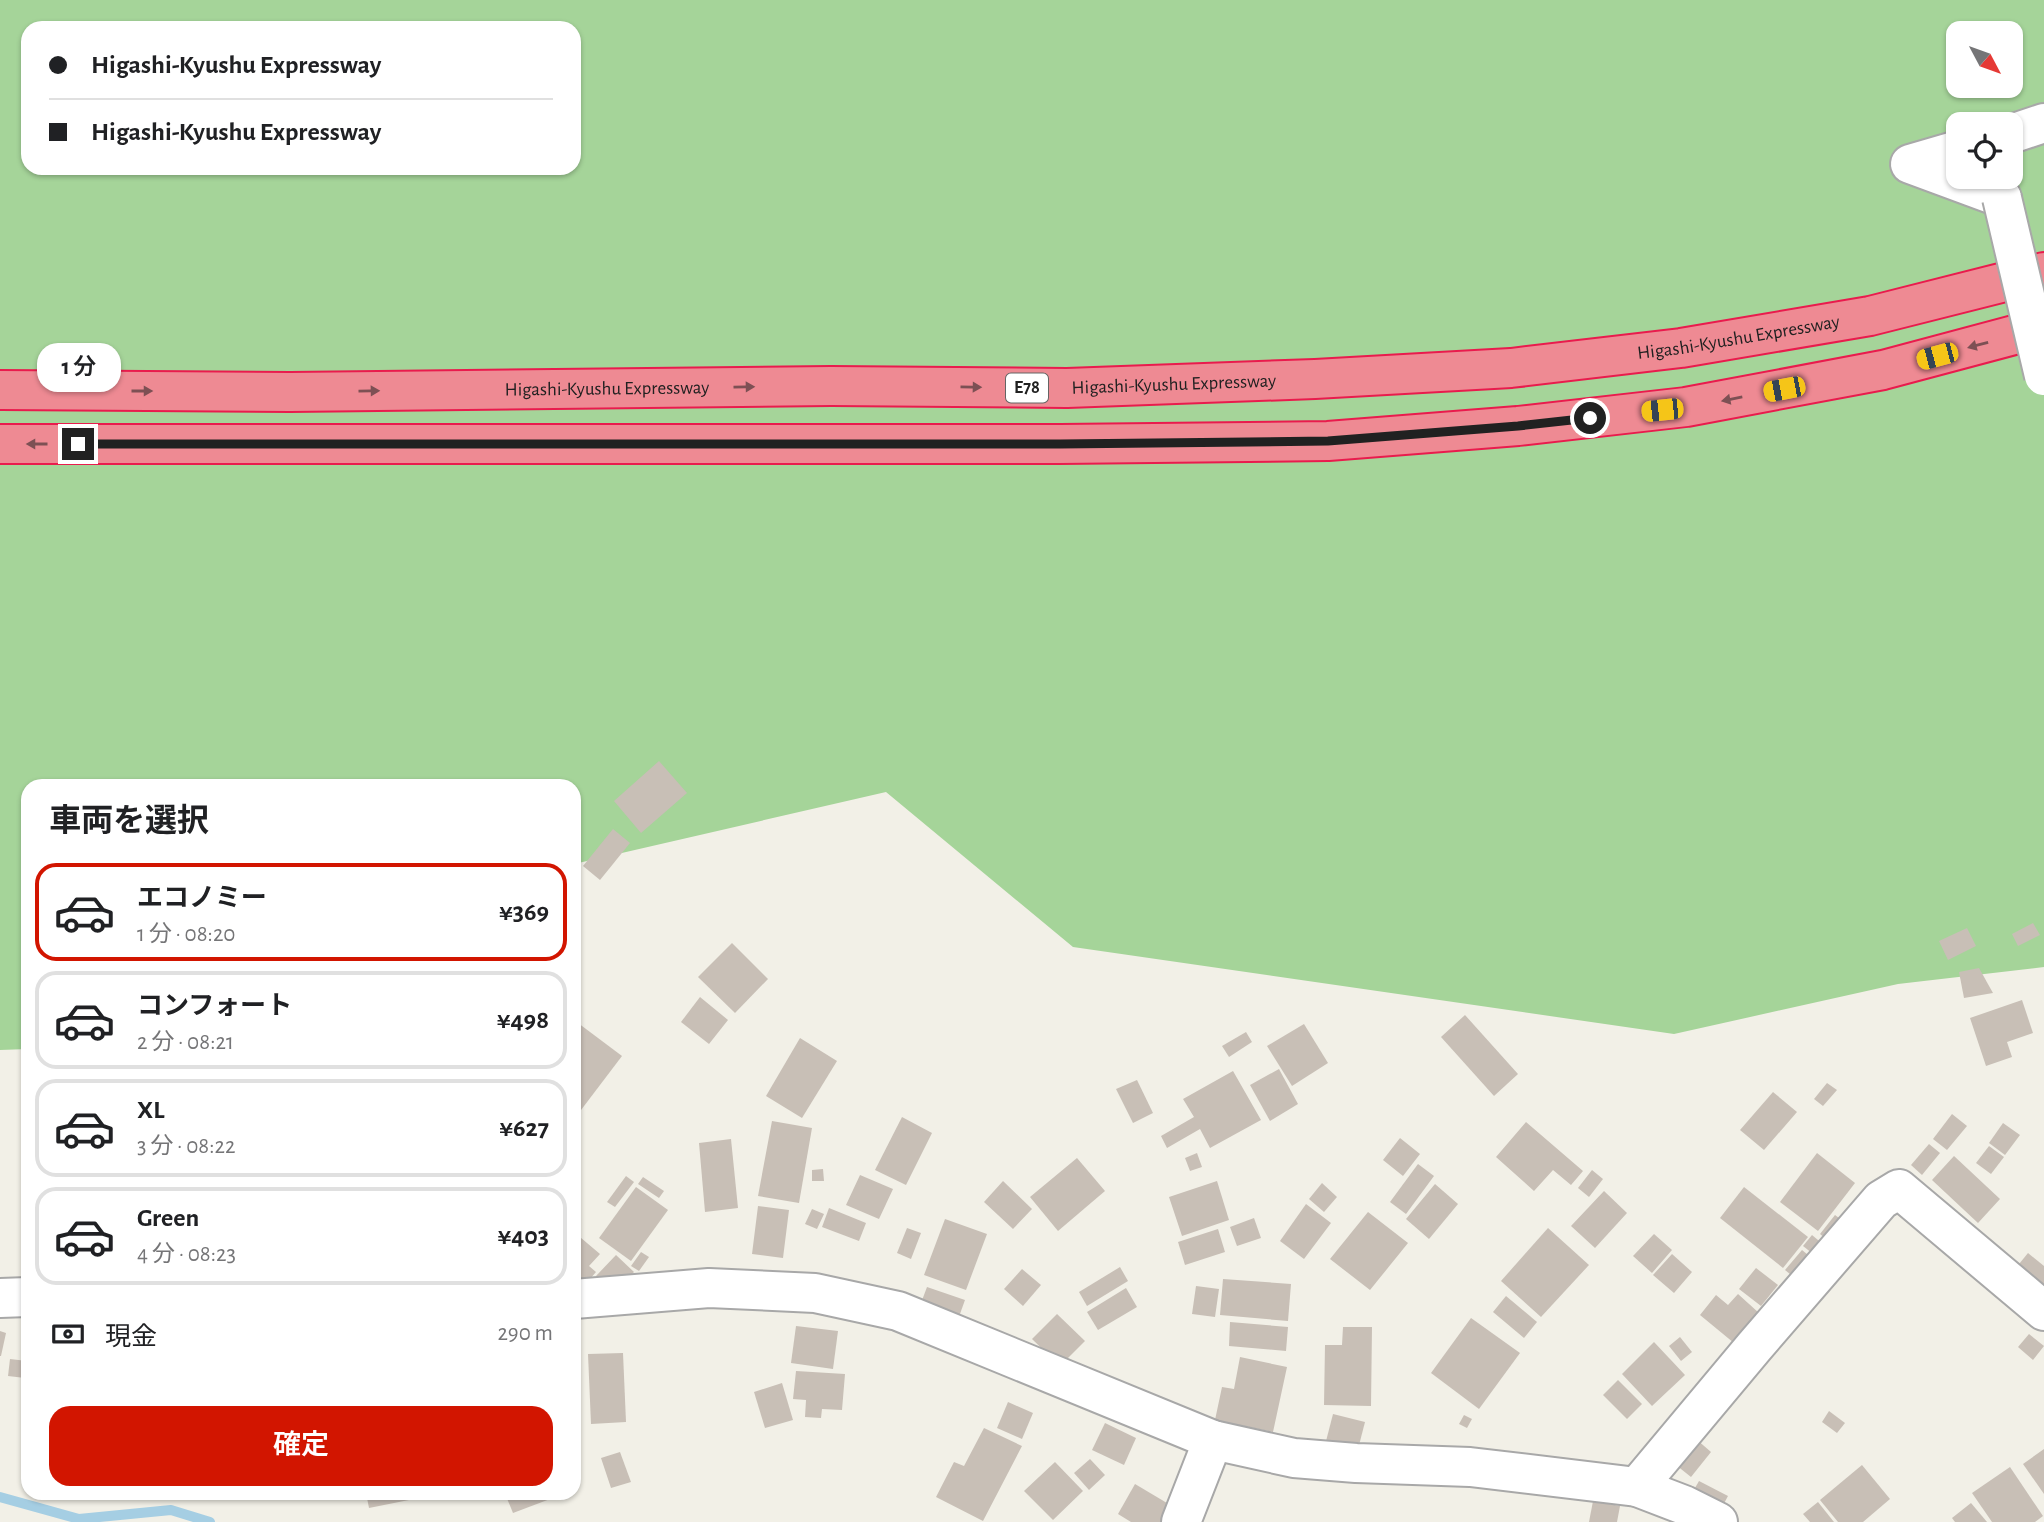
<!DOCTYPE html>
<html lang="ja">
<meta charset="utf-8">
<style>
body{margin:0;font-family:"Alegreya Sans","Noto Sans JP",sans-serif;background:#f6f6f6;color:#202124;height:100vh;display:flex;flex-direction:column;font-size:26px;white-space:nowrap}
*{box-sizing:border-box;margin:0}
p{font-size:23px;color:#757577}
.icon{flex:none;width:38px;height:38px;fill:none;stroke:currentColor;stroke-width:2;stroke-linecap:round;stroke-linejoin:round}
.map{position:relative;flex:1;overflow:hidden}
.drawer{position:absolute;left:21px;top:779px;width:560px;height:721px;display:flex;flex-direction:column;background:#fff;border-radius:21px;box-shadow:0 2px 5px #0004}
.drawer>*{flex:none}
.hud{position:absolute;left:21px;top:21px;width:560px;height:154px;border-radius:21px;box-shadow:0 2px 5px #0004;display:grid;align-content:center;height:154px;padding:0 28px;background:#fff}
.needle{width:46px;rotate:131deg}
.tools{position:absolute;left:1946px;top:21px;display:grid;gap:14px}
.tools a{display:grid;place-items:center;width:77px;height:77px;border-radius:14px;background:#fff;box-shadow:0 2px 5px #0004;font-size:35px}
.end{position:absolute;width:32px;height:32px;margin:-16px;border:9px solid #212121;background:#fff;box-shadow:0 0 0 4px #fff}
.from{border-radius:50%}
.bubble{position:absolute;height:49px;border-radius:21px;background:#fff;box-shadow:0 2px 5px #0004;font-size:23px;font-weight:600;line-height:49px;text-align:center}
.car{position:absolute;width:21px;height:42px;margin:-21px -10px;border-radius:9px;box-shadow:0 0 5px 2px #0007;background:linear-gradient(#f5c518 24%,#345 0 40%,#f5c518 0 76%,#345 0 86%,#f5c518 0)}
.hud b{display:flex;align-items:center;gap:24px;height:66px;font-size:26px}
.hud b+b{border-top:2px solid #e0e0e0}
.hud i{width:18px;height:18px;background:#202124}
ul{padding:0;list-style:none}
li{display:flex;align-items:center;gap:21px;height:98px;margin:0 14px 10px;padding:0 14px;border:4px solid #e0e0e0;border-radius:21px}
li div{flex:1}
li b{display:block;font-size:26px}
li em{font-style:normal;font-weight:600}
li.on{border-color:#d21500}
li>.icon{width:63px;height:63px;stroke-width:1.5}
h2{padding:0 28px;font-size:32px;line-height:84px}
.pay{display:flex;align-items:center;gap:18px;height:77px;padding:0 28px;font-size:26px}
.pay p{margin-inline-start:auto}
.primary-button{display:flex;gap:14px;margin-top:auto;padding:14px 28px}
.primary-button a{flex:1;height:80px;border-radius:21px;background:#d21500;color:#fff;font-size:28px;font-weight:600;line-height:80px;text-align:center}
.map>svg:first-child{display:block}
.forest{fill:#a5d499;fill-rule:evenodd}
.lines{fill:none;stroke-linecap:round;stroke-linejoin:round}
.stream{stroke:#a5cee3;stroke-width:10}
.building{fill:#c8bfb6}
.street-casing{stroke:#a8a8a8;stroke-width:42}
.highway-casing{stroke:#e91b4d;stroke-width:42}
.street{stroke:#fff;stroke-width:38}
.highway{stroke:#ee8a93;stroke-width:38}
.street-bridge-casing{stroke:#a8a8a8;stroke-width:42;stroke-linecap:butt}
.street-bridge{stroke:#fff;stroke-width:38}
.oneway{fill:#7d5054}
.route{stroke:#212121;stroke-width:9}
.labels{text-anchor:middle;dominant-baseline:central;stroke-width:5;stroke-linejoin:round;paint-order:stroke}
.shield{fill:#fff;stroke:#646464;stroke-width:2}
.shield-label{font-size:18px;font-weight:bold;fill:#212121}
.street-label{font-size:19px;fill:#212121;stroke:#fff}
</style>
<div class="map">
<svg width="2044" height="1522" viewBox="0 0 2044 1522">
<rect width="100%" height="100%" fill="#f2f0e7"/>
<path class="forest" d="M 0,0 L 2044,0 L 2044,967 L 1898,984 L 1674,1034 L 1073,947 L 886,792 L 574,864 L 574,786 L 28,786 L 28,1049 L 0,1050 ZM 28,28 L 574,28 L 574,168 L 28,168 ZM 1958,33 L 2011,33 L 2011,86 L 1958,86 ZM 1958,124 L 2011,124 L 2011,177 L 1958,177 Z"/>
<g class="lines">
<path class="stream" d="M 0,1497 L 79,1519 L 171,1510 L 210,1522"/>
</g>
<g class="building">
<path d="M 659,761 L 687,793 L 641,833 L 614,801 Z"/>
<path d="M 613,829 L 630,843 L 600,880 L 583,866 Z"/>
<path d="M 2033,923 L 2040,935 L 2018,946 L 2012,934 Z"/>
<path d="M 1967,928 L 1976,946 L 1948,960 L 1939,941 Z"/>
<path d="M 732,943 L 768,979 L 735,1013 L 698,977 Z"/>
<path d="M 1979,968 L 1993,993 L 1964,998 L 1959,972 Z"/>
<path d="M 700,997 L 728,1020 L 709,1044 L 681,1022 Z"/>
<path d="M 2022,1000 L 2033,1033 L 2007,1042 L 2012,1057 L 1986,1066 L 1970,1018 Z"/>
<path d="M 1465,1015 L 1518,1074 L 1494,1096 L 1441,1037 Z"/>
<path d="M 574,1020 L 622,1056 L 578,1114 L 574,1111 Z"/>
<path d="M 1304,1024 L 1328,1063 L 1292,1086 L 1267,1046 Z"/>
<path d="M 1246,1032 L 1252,1042 L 1229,1057 L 1222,1046 Z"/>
<path d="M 800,1038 L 837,1061 L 802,1118 L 766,1096 Z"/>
<path d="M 1279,1069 L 1298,1104 L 1270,1121 L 1250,1085 Z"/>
<path d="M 1233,1071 L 1261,1120 L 1210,1148 L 1200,1129 L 1167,1148 L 1161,1136 L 1194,1117 L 1183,1099 Z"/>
<path d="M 1137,1080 L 1153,1113 L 1133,1123 L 1116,1089 Z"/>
<path d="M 1827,1083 L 1837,1090 L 1823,1106 L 1814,1099 Z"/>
<path d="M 1773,1092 L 1797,1112 L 1764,1150 L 1740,1130 Z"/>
<path d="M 1952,1114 L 1967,1126 L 1947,1150 L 1933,1139 Z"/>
<path d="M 902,1117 L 932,1133 L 906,1185 L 875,1170 Z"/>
<path d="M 772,1121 L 812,1128 L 799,1203 L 758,1196 Z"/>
<path d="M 1526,1122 L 1583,1171 L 1571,1185 L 1553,1170 L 1534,1191 L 1496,1157 Z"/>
<path d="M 2003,1123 L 2020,1135 L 2005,1155 L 1989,1143 Z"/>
<path d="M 1400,1138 L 1420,1154 L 1403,1176 L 1383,1160 Z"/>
<path d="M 731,1139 L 738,1208 L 705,1212 L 699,1143 Z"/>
<path d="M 1929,1144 L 1940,1153 L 1922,1175 L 1911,1165 Z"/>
<path d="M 1989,1146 L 2004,1157 L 1991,1174 L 1976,1163 Z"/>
<path d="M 1197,1153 L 1202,1167 L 1190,1171 L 1185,1158 Z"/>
<path d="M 1817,1153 L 1855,1183 L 1818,1231 L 1780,1202 Z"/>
<path d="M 1954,1156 L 2000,1199 L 1978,1223 L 1932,1180 Z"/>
<path d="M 1077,1158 L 1105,1191 L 1058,1231 L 1030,1197 Z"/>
<path d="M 1418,1164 L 1434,1176 L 1406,1214 L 1390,1202 Z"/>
<path d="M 823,1169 L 824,1181 L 812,1181 L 812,1170 Z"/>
<path d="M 1592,1170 L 1603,1179 L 1589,1197 L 1578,1188 Z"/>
<path d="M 860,1175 L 893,1189 L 879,1219 L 846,1205 Z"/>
<path d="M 626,1176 L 634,1182 L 615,1207 L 607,1202 Z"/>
<path d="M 643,1177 L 664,1191 L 659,1198 L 638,1184 Z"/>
<path d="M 1003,1181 L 1032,1209 L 1013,1229 L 984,1202 Z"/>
<path d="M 1217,1181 L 1229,1220 L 1182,1236 L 1169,1197 Z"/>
<path d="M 1322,1183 L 1337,1197 L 1324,1212 L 1309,1199 Z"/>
<path d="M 1435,1184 L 1458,1204 L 1429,1239 L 1406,1219 Z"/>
<path d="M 636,1187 L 668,1210 L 631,1261 L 599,1238 Z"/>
<path d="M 1744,1187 L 1808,1237 L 1783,1268 L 1720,1218 Z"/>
<path d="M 1604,1191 L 1627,1213 L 1595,1248 L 1571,1226 Z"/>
<path d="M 1306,1204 L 1331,1223 L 1304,1259 L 1280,1241 Z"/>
<path d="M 758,1206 L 789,1210 L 783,1258 L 752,1254 Z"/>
<path d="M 829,1208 L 866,1223 L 859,1241 L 822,1227 Z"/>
<path d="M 812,1209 L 824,1214 L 817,1229 L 805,1224 Z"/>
<path d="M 1368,1212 L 1408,1243 L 1370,1290 L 1330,1259 Z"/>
<path d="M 1835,1215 L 1847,1224 L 1832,1244 L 1820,1234 Z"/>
<path d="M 1254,1218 L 1261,1238 L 1237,1246 L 1230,1227 Z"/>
<path d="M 945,1219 L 987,1234 L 966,1290 L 924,1275 Z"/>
<path d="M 907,1228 L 921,1233 L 911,1259 L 897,1253 Z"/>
<path d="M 1548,1228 L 1589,1265 L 1541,1317 L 1501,1281 Z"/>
<path d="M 1218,1229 L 1225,1252 L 1185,1265 L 1178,1242 Z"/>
<path d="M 574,1232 L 600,1254 L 589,1266 L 596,1272 L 583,1287 L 574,1280 Z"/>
<path d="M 1654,1234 L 1672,1250 L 1652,1273 L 1633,1256 Z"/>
<path d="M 1812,1235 L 1825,1246 L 1817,1257 L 1803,1246 Z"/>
<path d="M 1802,1250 L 1813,1259 L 1796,1279 L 1785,1270 Z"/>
<path d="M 641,1252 L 649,1257 L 639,1271 L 631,1266 Z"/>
<path d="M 2028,1253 L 2044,1266 L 2044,1294 L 2015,1269 Z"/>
<path d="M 1672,1254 L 1692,1272 L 1674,1293 L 1653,1275 Z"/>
<path d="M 616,1255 L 634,1272 L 613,1293 L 596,1276 Z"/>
<path d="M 1120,1267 L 1128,1281 L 1087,1306 L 1079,1292 Z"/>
<path d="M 1756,1268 L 1778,1285 L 1761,1306 L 1739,1289 Z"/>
<path d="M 1022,1269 L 1041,1285 L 1023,1306 L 1004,1289 Z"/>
<path d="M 1223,1279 L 1291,1284 L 1288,1321 L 1220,1315 Z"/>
<path d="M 1196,1286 L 1219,1289 L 1215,1317 L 1192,1314 Z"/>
<path d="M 927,1287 L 965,1300 L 956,1325 L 918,1311 Z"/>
<path d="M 1126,1288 L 1137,1307 L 1098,1330 L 1087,1312 Z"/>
<path d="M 1738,1294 L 1759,1313 L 1734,1343 L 1700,1315 L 1716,1295 L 1728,1305 Z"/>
<path d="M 1506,1296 L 1537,1322 L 1524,1338 L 1493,1312 Z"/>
<path d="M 1057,1314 L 1085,1341 L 1060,1366 L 1032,1339 Z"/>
<path d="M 1471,1318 L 1520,1353 L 1479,1409 L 1431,1373 Z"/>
<path d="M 1230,1322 L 1288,1327 L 1286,1351 L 1229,1346 Z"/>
<path d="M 796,1326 L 838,1331 L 833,1369 L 791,1363 Z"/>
<path d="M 1343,1327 L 1372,1327 L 1371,1406 L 1324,1405 L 1325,1345 L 1342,1345 Z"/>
<path d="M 0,1331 L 6,1333 L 1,1356 L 0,1356 Z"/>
<path d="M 2029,1334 L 2044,1346 L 2033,1360 L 2018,1347 Z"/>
<path d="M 1680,1337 L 1692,1352 L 1681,1361 L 1669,1346 Z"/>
<path d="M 1654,1342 L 1685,1375 L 1652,1406 L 1622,1374 Z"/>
<path d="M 623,1353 L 626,1422 L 591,1424 L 588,1354 Z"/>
<path d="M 1240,1357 L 1287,1367 L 1273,1432 L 1215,1420 L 1222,1387 L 1234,1389 Z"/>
<path d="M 10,1359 L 27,1361 L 25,1378 L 8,1376 Z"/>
<path d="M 796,1371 L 845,1374 L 842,1410 L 822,1409 L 821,1418 L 805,1417 L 806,1400 L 793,1399 Z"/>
<path d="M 1618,1380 L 1642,1404 L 1627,1419 L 1603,1395 Z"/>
<path d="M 782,1383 L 793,1420 L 765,1428 L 754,1392 Z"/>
<path d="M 1008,1402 L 1033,1413 L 1022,1439 L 997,1428 Z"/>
<path d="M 1829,1411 L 1845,1423 L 1837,1433 L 1822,1422 Z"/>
<path d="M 1333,1414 L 1365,1422 L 1357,1453 L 1325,1445 Z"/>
<path d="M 1464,1415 L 1472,1419 L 1467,1428 L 1459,1424 Z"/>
<path d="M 1105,1423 L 1136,1438 L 1124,1465 L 1092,1450 Z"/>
<path d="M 984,1428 L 1022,1446 L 983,1521 L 936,1497 L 954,1462 L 964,1466 Z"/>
<path d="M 1696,1439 L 1711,1452 L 1691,1477 L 1676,1465 Z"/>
<path d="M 2044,1449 L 2044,1494 L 2023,1464 Z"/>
<path d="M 620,1452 L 631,1482 L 611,1488 L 601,1458 Z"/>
<path d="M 1090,1459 L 1105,1475 L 1089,1490 L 1074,1473 Z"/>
<path d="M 1055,1462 L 1083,1491 L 1053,1520 L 1024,1491 Z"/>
<path d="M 1862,1465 L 1890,1499 L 1863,1522 L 1838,1522 L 1820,1500 Z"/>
<path d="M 2010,1467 L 2043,1516 L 2035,1522 L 1992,1522 L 1972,1493 Z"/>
<path d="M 1699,1481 L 1728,1496 L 1720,1511 L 1691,1495 Z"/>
<path d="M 1135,1484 L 1172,1506 L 1162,1522 L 1131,1522 L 1118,1514 Z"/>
<path d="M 366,1493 L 438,1493 L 439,1494 L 369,1508 Z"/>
<path d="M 516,1493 L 566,1493 L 513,1513 L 506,1496 Z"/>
<path d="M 1593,1501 L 1620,1506 L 1617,1522 L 1589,1522 Z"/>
<path d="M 1818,1502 L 1834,1522 L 1810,1522 L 1803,1514 Z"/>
<path d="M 1971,1503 L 1987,1522 L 1955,1522 L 1952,1518 Z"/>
</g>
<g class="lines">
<g class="street-casing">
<g id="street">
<path d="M 2011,134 L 2044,123"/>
<path d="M 1958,150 L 1910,164 L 2002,198"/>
<path d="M 0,1298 L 28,1297"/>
<path d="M 574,1299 L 709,1288 L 815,1293 L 898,1311 L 1213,1440 L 1294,1458 L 1356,1463 L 1470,1467 L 1637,1487 L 1684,1505 L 1718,1522"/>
<path d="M 1637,1487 L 1754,1347 L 1881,1200 L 1899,1189 L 2044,1311"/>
<path d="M 1181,1522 L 1213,1440"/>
</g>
</g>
<g class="highway-casing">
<g id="highway">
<path id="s1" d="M 0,390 L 290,392 L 831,386 L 1067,388 L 1315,379 L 1511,368 L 1681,348 L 1870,316 L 2044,272"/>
<path d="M 0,444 L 1060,444 L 1328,441 L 1518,426 L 1686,407 L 1883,370 L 2044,327"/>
</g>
</g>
<use href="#street" class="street"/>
<use href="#highway" class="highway"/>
<g class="street-bridge-casing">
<path id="street-bridge" d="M 2002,198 L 2044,376"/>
</g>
<use href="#street-bridge" class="street-bridge"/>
</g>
<defs><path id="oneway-solid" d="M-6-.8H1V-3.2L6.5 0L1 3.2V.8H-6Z" transform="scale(1.75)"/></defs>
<g class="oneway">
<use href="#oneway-solid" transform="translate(1978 345) rotate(165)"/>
<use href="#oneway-solid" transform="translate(744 387) rotate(-1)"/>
<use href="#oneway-solid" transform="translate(971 387) rotate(1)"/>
<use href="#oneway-solid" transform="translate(142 391)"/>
<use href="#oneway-solid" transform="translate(369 391) rotate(-1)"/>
<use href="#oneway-solid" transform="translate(1732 399) rotate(169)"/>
<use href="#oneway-solid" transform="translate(37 444) rotate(180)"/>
</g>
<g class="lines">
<path class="route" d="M 78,444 L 1060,444 L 1328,441 L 1518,426 L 1590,418"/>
</g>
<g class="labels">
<rect class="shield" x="1006" y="373.5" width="42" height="29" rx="5"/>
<g class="shield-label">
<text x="1027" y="388">E78</text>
</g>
<g class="street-label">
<text stroke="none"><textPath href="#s1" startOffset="1741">Higashi-Kyushu Expressway</textPath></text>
<text stroke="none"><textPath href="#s1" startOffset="1174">Higashi-Kyushu Expressway</textPath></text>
<text stroke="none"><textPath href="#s1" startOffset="607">Higashi-Kyushu Expressway</textPath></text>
</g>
</g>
</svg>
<div class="tools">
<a><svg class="needle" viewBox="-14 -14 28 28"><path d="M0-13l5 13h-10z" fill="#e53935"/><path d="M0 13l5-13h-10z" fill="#757577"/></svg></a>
<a><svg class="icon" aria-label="locate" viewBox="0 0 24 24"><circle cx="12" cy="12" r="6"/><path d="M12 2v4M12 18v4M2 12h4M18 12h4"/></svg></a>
</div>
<i class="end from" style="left:1590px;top:418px"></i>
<i class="end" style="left:78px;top:444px"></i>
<div class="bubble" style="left:37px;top:343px;width:84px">1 分</div>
<i class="car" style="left:1937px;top:356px;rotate:255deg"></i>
<i class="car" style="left:1784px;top:389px;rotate:259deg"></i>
<i class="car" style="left:1662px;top:410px;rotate:264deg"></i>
<div class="hud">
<b><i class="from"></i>Higashi-Kyushu Expressway</b>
<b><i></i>Higashi-Kyushu Expressway</b>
</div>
<section class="drawer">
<h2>車両を選択</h2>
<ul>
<li class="on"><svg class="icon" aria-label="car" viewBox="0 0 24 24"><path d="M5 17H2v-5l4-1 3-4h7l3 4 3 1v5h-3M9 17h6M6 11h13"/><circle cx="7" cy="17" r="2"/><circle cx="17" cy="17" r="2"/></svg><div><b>エコノミー</b><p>1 分 · 08:20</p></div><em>¥369</em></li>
<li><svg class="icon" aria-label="car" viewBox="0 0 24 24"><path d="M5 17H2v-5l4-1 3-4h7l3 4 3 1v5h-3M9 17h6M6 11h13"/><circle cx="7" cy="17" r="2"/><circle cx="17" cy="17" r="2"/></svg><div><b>コンフォート</b><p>2 分 · 08:21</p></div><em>¥498</em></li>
<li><svg class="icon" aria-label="car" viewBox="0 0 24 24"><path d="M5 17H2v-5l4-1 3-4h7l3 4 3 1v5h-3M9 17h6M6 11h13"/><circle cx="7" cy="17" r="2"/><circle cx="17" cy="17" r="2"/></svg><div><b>XL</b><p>3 分 · 08:22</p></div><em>¥627</em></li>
<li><svg class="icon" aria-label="car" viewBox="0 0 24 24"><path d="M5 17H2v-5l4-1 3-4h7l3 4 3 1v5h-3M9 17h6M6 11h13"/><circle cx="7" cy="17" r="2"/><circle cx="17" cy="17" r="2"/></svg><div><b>Green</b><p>4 分 · 08:23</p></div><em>¥403</em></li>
</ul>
<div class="pay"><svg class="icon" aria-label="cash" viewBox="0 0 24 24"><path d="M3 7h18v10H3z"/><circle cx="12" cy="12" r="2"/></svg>現金<p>290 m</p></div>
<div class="primary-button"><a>確定</a></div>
</section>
</div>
